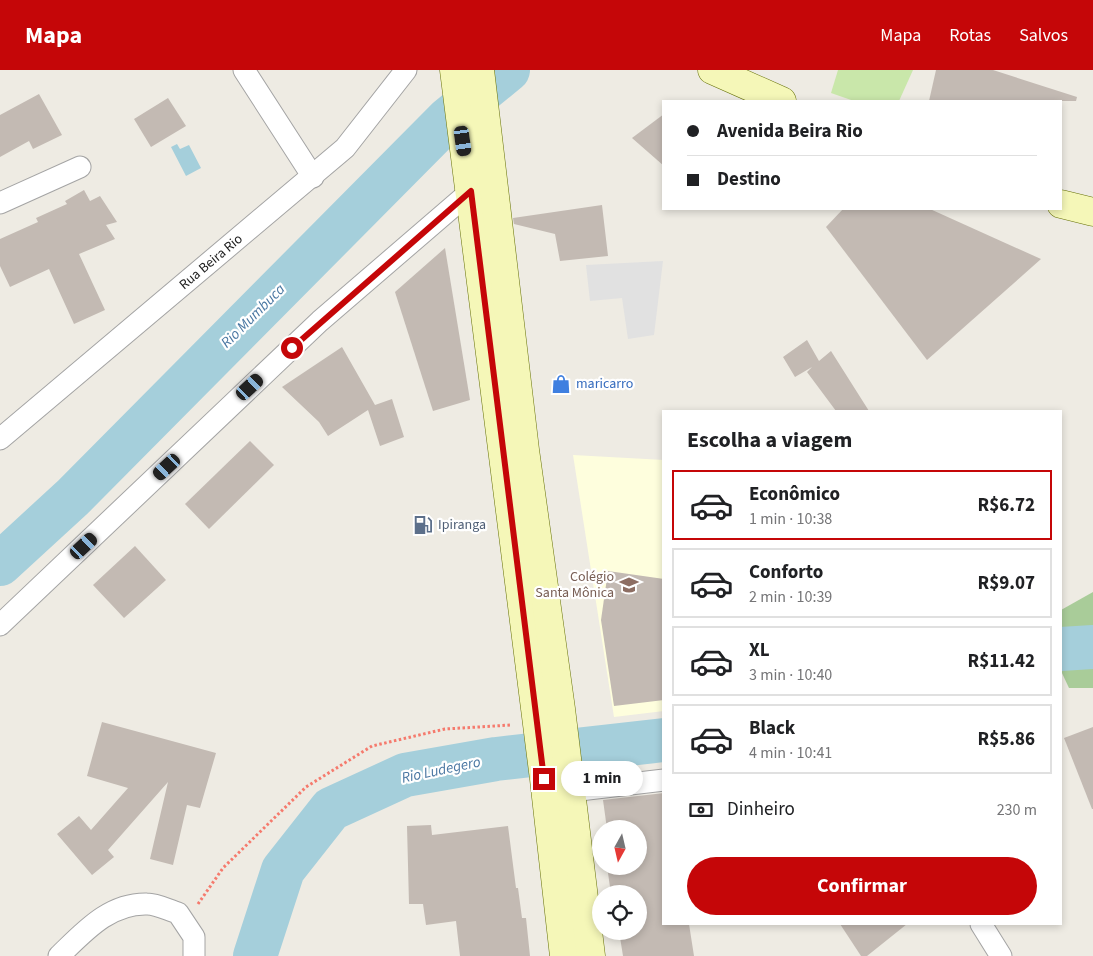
<!DOCTYPE html>
<html lang="pt">
<meta charset="utf-8">
<style>
body{margin:0;font-family:"Source Sans 3",sans-serif;background:#f6f6f6;color:#202124;height:100vh;display:flex;flex-direction:column;font-size:19px;white-space:nowrap}
*{box-sizing:border-box;margin:0}
p{font-size:16px;color:#757577}
.icon{flex:none;width:28px;height:28px;fill:none;stroke:currentColor;stroke-width:2;stroke-linecap:round;stroke-linejoin:round}
.map{position:relative;flex:1;overflow:hidden}
.details{position:absolute;left:662px;top:340px;width:400px;height:515px;display:flex;flex-direction:column;background:#fff;border-radius:0px;box-shadow:0 2px 8px #0003}
.details>*{flex:none}
.banner{position:absolute;left:662px;top:30px;width:400px;height:110px;border-radius:0px;box-shadow:0 2px 8px #0003;display:grid;align-content:center;height:110px;padding:0 25px;background:#fff}
.needle{width:32px;rotate:188deg}
.tools{position:absolute;left:592px;top:750px;display:grid;gap:10px}
.tools a{display:grid;place-items:center;width:55px;height:55px;border-radius:50%;background:#fff;box-shadow:0 2px 8px #0003;font-size:25px}
.end{position:absolute;width:22px;height:22px;margin:-11px;border:6px solid #c50608;background:#fff;box-shadow:0 0 0 2px #fff}
.from{border-radius:50%}
.bubble{position:absolute;height:35px;border-radius:18px;background:#fff;box-shadow:0 2px 8px #0003;font-size:16px;font-weight:700;line-height:35px;text-align:center}
.car{position:absolute;width:15px;height:30px;margin:-15px -8px;border-radius:6px;box-shadow:0 0 4px 1px #0007;background:linear-gradient(#222 24%,#8ab4d8 0 40%,#222 0 76%,#8ab4d8 0 86%,#222 0)}
.banner b{display:flex;align-items:center;gap:18px;height:48px;font-size:19px}
.banner b+b{border-top:1px solid #e0e0e0}
.banner i{width:12px;height:12px;background:#202124}
ul{padding:0;list-style:none}
li{display:flex;align-items:center;gap:15px;height:70px;margin:0 10px 8px;padding:0 15px;border:2px solid #e0e0e0;border-radius:0px}
li div{flex:1}
li b{display:block;font-size:19px}
li em{font-style:normal;font-weight:700}
li.selected{border-color:#c50608}
li>.icon{width:45px;height:45px;stroke-width:1.5}
h2{padding:0 25px;font-size:22px;line-height:60px}
.pay{display:flex;align-items:center;gap:12px;height:55px;padding:0 25px;font-size:19px}
.pay p{margin-inline-start:auto}
.cta{display:flex;gap:10px;margin-top:auto;padding:10px 25px}
.cta a{flex:1;height:58px;border-radius:30px;background:#c50608;color:#fff;font-size:20px;font-weight:700;line-height:58px;text-align:center}
header{display:flex;align-items:center;gap:30px;box-sizing:border-box;height:70px;padding:0 25px;background:#c50608;color:#fff}
header strong{font-size:24px}
nav{display:flex;gap:28px;margin-inline-start:auto;font-size:18px}
.map>svg:first-child{display:block}
.education{fill:#fefedd}
.grass{fill:#c9e7aa}
.forest{fill:#a9cc99}
.parking{fill:#e1e1e1}
.water{fill:#a5cfdb}
.lines{fill:none;stroke-linecap:round;stroke-linejoin:round}
.river{stroke:#a5cfdb;stroke-width:44}
.building{fill:#c3bab3}
.minor-casing{stroke:#a4a4a4;stroke-width:23}
.secondary-casing{stroke:#667108;stroke-width:29}
.path{stroke:#f57a6d;stroke-width:3;stroke-dasharray:2.5 2.5;stroke-linecap:butt}
.minor{stroke:#fff;stroke-width:21}
.secondary{stroke:#f5f7b8;stroke-width:28}
.route{stroke:#c50608;stroke-width:6}
.labels{text-anchor:middle;dominant-baseline:central;stroke-width:4.5;stroke-linejoin:round;paint-order:stroke}
.street-label{font-size:14px;fill:#1d1d1d;stroke:#fff}
.shop-label{font-size:14px;fill:#366cbe;stroke:#fff;text-anchor:start}
.service-label{font-size:14px;fill:#4e5e75;stroke:#fff;text-anchor:start}
.education-label{font-size:14px;fill:#785e54;stroke:#fff;text-anchor:end}
.water-label{font-size:15px;font-style:italic;fill:#4a77a2;stroke:#fff}
</style>
<header>
<strong>Mapa</strong>
<nav><a>Mapa</a><a>Rotas</a><a>Salvos</a></nav>
</header>
<div class="map">
<svg width="1093" height="886" viewBox="0 0 1093 886">
<rect width="100%" height="100%" fill="#eeebe3"/>
<path class="education" d="M 573,385 L 664,390 L 664,641 L 614,647 Z"/>
<path class="grass" d="M 838,0 L 913,0 L 899,31 L 854,31 L 831,23 Z"/>
<path class="forest" d="M 1093,522 L 1093,618 L 1069,618 L 1061,601 L 1061,540 Z"/>
<path class="parking" d="M 663,191 L 654,265 L 628,269 L 622,228 L 590,231 L 586,195 Z"/>
<path class="water" d="M 177,74 L 180,79 L 189,75 L 201,98 L 186,106 L 171,77 Z"/>
<g class="lines">
<g class="river">
<path d="M 0,494 L 73,427 L 448,49 L 508,0"/>
<path d="M 1061,579 L 1093,577"/>
<path d="M 255,886 L 283,800 L 331,739 L 405,705 L 496,689 L 664,670"/>
</g>
</g>
<g class="building">
<path d="M 936,0 L 993,0 L 1077,27 L 1076,31 L 929,31 Z"/>
<path d="M 39,24 L 62,65 L 33,79 L 29,71 L 0,87 L 0,45 Z"/>
<path d="M 168,28 L 186,56 L 151,77 L 134,49 Z"/>
<path d="M 664,44 L 664,96 L 632,68 Z"/>
<path d="M 84,120 L 90,131 L 100,126 L 117,152 L 106,155 L 115,169 L 79,184 L 105,240 L 74,254 L 49,199 L 10,217 L 0,196 L 0,169 L 38,152 L 36,148 L 67,134 L 65,131 Z"/>
<path d="M 602,135 L 608,186 L 560,191 L 555,164 L 514,154 L 513,148 Z"/>
<path d="M 843,139 L 930,139 L 1041,189 L 927,290 L 826,157 Z"/>
<path d="M 445,178 L 470,330 L 433,341 L 395,222 Z"/>
<path d="M 807,270 L 819,291 L 831,281 L 869,341 L 836,341 L 807,302 L 812,297 L 795,307 L 783,287 Z"/>
<path d="M 342,277 L 375,335 L 392,329 L 404,367 L 380,376 L 368,340 L 328,366 L 319,352 L 282,317 Z"/>
<path d="M 250,371 L 274,395 L 209,459 L 185,434 Z"/>
<path d="M 135,476 L 166,510 L 124,548 L 93,515 Z"/>
<path d="M 608,501 L 664,509 L 664,630 L 614,636 L 601,550 Z"/>
<path d="M 102,652 L 216,683 L 200,738 L 187,735 L 173,795 L 150,789 L 168,712 L 108,780 L 114,787 L 92,805 L 57,764 L 79,746 L 91,760 L 128,718 L 87,706 Z"/>
<path d="M 1093,657 L 1093,739 L 1092,739 L 1064,668 Z"/>
<path d="M 664,723 L 664,854 L 689,854 L 694,886 L 623,886 L 619,861 L 639,861 L 639,824 L 611,824 L 607,796 L 639,796 L 639,759 L 607,759 L 603,730 Z"/>
<path d="M 431,755 L 432,765 L 508,756 L 516,818 L 518,818 L 522,848 L 526,848 L 530,886 L 460,886 L 456,851 L 426,855 L 423,834 L 409,834 L 407,756 Z"/>
<path d="M 840,854 L 907,854 L 867,886 L 861,886 Z"/>
</g>
<g class="lines">
<g class="minor-casing">
<g id="minor">
<path d="M 244,0 L 313,107"/>
<path d="M 0,133 L 80,97"/>
<path d="M 0,369 L 345,78 L 406,0"/>
<path d="M 0,555 L 320,251 L 471,121"/>
<path d="M 571,721 L 664,710"/>
<path d="M 981,854 L 1001,886"/>
<path d="M 59,886 C 84,862 109,833 147,834 C 157,834 168,840 178,843 L 194,867 L 194,886"/>
</g>
</g>
<g class="secondary-casing">
<g id="secondary">
<path d="M 454,0 L 544,709 L 564,886"/>
<path d="M 480,0 L 525,380 L 561,639 L 591,886"/>
<path d="M 712,0 L 782,31"/>
<path d="M 1061,134 L 1093,142"/>
</g>
</g>
<path class="path" d="M 198,834 L 223,798 L 306,717 L 372,676 L 445,659 L 511,655"/>
<use href="#minor" class="minor"/>
<use href="#secondary" class="secondary"/>
</g>
<g class="lines">
<path class="route" d="M 292,278 L 471,121 L 544,709"/>
</g>
<defs>
<g id="shop-bare" transform="scale(1.5)"><path d="M-5-2.5h2.3a2.7 3.5 0 0 1 5.4 0H5L5.5 6h-11ZM-1.5-2.5h3a1.5 2.3 0 0 0-3 0Z" fill="#3f7fe0" stroke="#fff" stroke-width="2.5" paint-order="stroke"/></g>
<g id="fuel-bare" transform="scale(1.5)"><path d="M-5.5-6h7V0h2V4h1.3V-2.5L3-4.5l.8-.8L6-3V5H2.5V1h-1V6h-7ZM-4.2-4.7v3.2H.2V-4.7Z" fill="#5c6f8a" stroke="#fff" stroke-width="2.5" paint-order="stroke"/></g>
<g id="university-bare" transform="scale(1.5)"><path d="M0-5L7-2L0 1L-7-2ZM-4 1L0 2.5L4 1V4Q0 6-4 4Z" fill="#8d6e63" stroke="#fff" stroke-width="2.5" paint-order="stroke"/></g>
</defs>
<g fill-rule="evenodd">
<use href="#shop-bare" x="561" y="314"/>
<use href="#fuel-bare" x="423" y="455"/>
<use href="#university-bare" x="629" y="515"/>
</g>
<g class="labels">
<g class="street-label">
<text transform="translate(211 192) rotate(-40)">Rua Beira Rio</text>
</g>
<g class="shop-label">
<text x="576" y="314">maricarro</text>
</g>
<g class="service-label">
<text x="438" y="455">Ipiranga</text>
</g>
<g class="education-label">
<text x="614" y="507">Colégio<tspan x="614" dy="16">Santa Mônica</tspan></text>
</g>
<g class="water-label">
<text transform="translate(253 246) rotate(-45)">Rio Mumbuca</text>
<text transform="translate(441 700) rotate(-12)">Rio Ludegero</text>
</g>
</g>
</svg>
<div class="tools">
<a><svg class="needle" viewBox="-14 -14 28 28"><path d="M0-13l5 13h-10z" fill="#e53935"/><path d="M0 13l5-13h-10z" fill="#757577"/></svg></a>
<a><svg class="icon" aria-label="locate" viewBox="0 0 24 24"><circle cx="12" cy="12" r="6"/><path d="M12 2v4M12 18v4M2 12h4M18 12h4"/></svg></a>
</div>
<i class="end from" style="left:292px;top:278px"></i>
<i class="end" style="left:544px;top:709px"></i>
<div class="bubble" style="left:561px;top:691px;width:82px">1 min</div>
<i class="car" style="left:463px;top:71px;rotate:172deg"></i>
<i class="car" style="left:250px;top:317px;rotate:47deg"></i>
<i class="car" style="left:167px;top:397px;rotate:227deg"></i>
<i class="car" style="left:84px;top:476px;rotate:47deg"></i>
<div class="banner">
<b><i class="from"></i>Avenida Beira Rio</b>
<b><i></i>Destino</b>
</div>
<section class="details">
<h2>Escolha a viagem</h2>
<ul>
<li class="selected"><svg class="icon" aria-label="car" viewBox="0 0 24 24"><path d="M5 17H2v-5l4-1 3-4h7l3 4 3 1v5h-3M9 17h6M6 11h13"/><circle cx="7" cy="17" r="2"/><circle cx="17" cy="17" r="2"/></svg><div><b>Econômico</b><p>1 min · 10:38</p></div><em>R$6.72</em></li>
<li><svg class="icon" aria-label="car" viewBox="0 0 24 24"><path d="M5 17H2v-5l4-1 3-4h7l3 4 3 1v5h-3M9 17h6M6 11h13"/><circle cx="7" cy="17" r="2"/><circle cx="17" cy="17" r="2"/></svg><div><b>Conforto</b><p>2 min · 10:39</p></div><em>R$9.07</em></li>
<li><svg class="icon" aria-label="car" viewBox="0 0 24 24"><path d="M5 17H2v-5l4-1 3-4h7l3 4 3 1v5h-3M9 17h6M6 11h13"/><circle cx="7" cy="17" r="2"/><circle cx="17" cy="17" r="2"/></svg><div><b>XL</b><p>3 min · 10:40</p></div><em>R$11.42</em></li>
<li><svg class="icon" aria-label="car" viewBox="0 0 24 24"><path d="M5 17H2v-5l4-1 3-4h7l3 4 3 1v5h-3M9 17h6M6 11h13"/><circle cx="7" cy="17" r="2"/><circle cx="17" cy="17" r="2"/></svg><div><b>Black</b><p>4 min · 10:41</p></div><em>R$5.86</em></li>
</ul>
<div class="pay"><svg class="icon" aria-label="cash" viewBox="0 0 24 24"><path d="M3 7h18v10H3z"/><circle cx="12" cy="12" r="2"/></svg>Dinheiro<p>230 m</p></div>
<div class="cta"><a>Confirmar</a></div>
</section>
</div>
